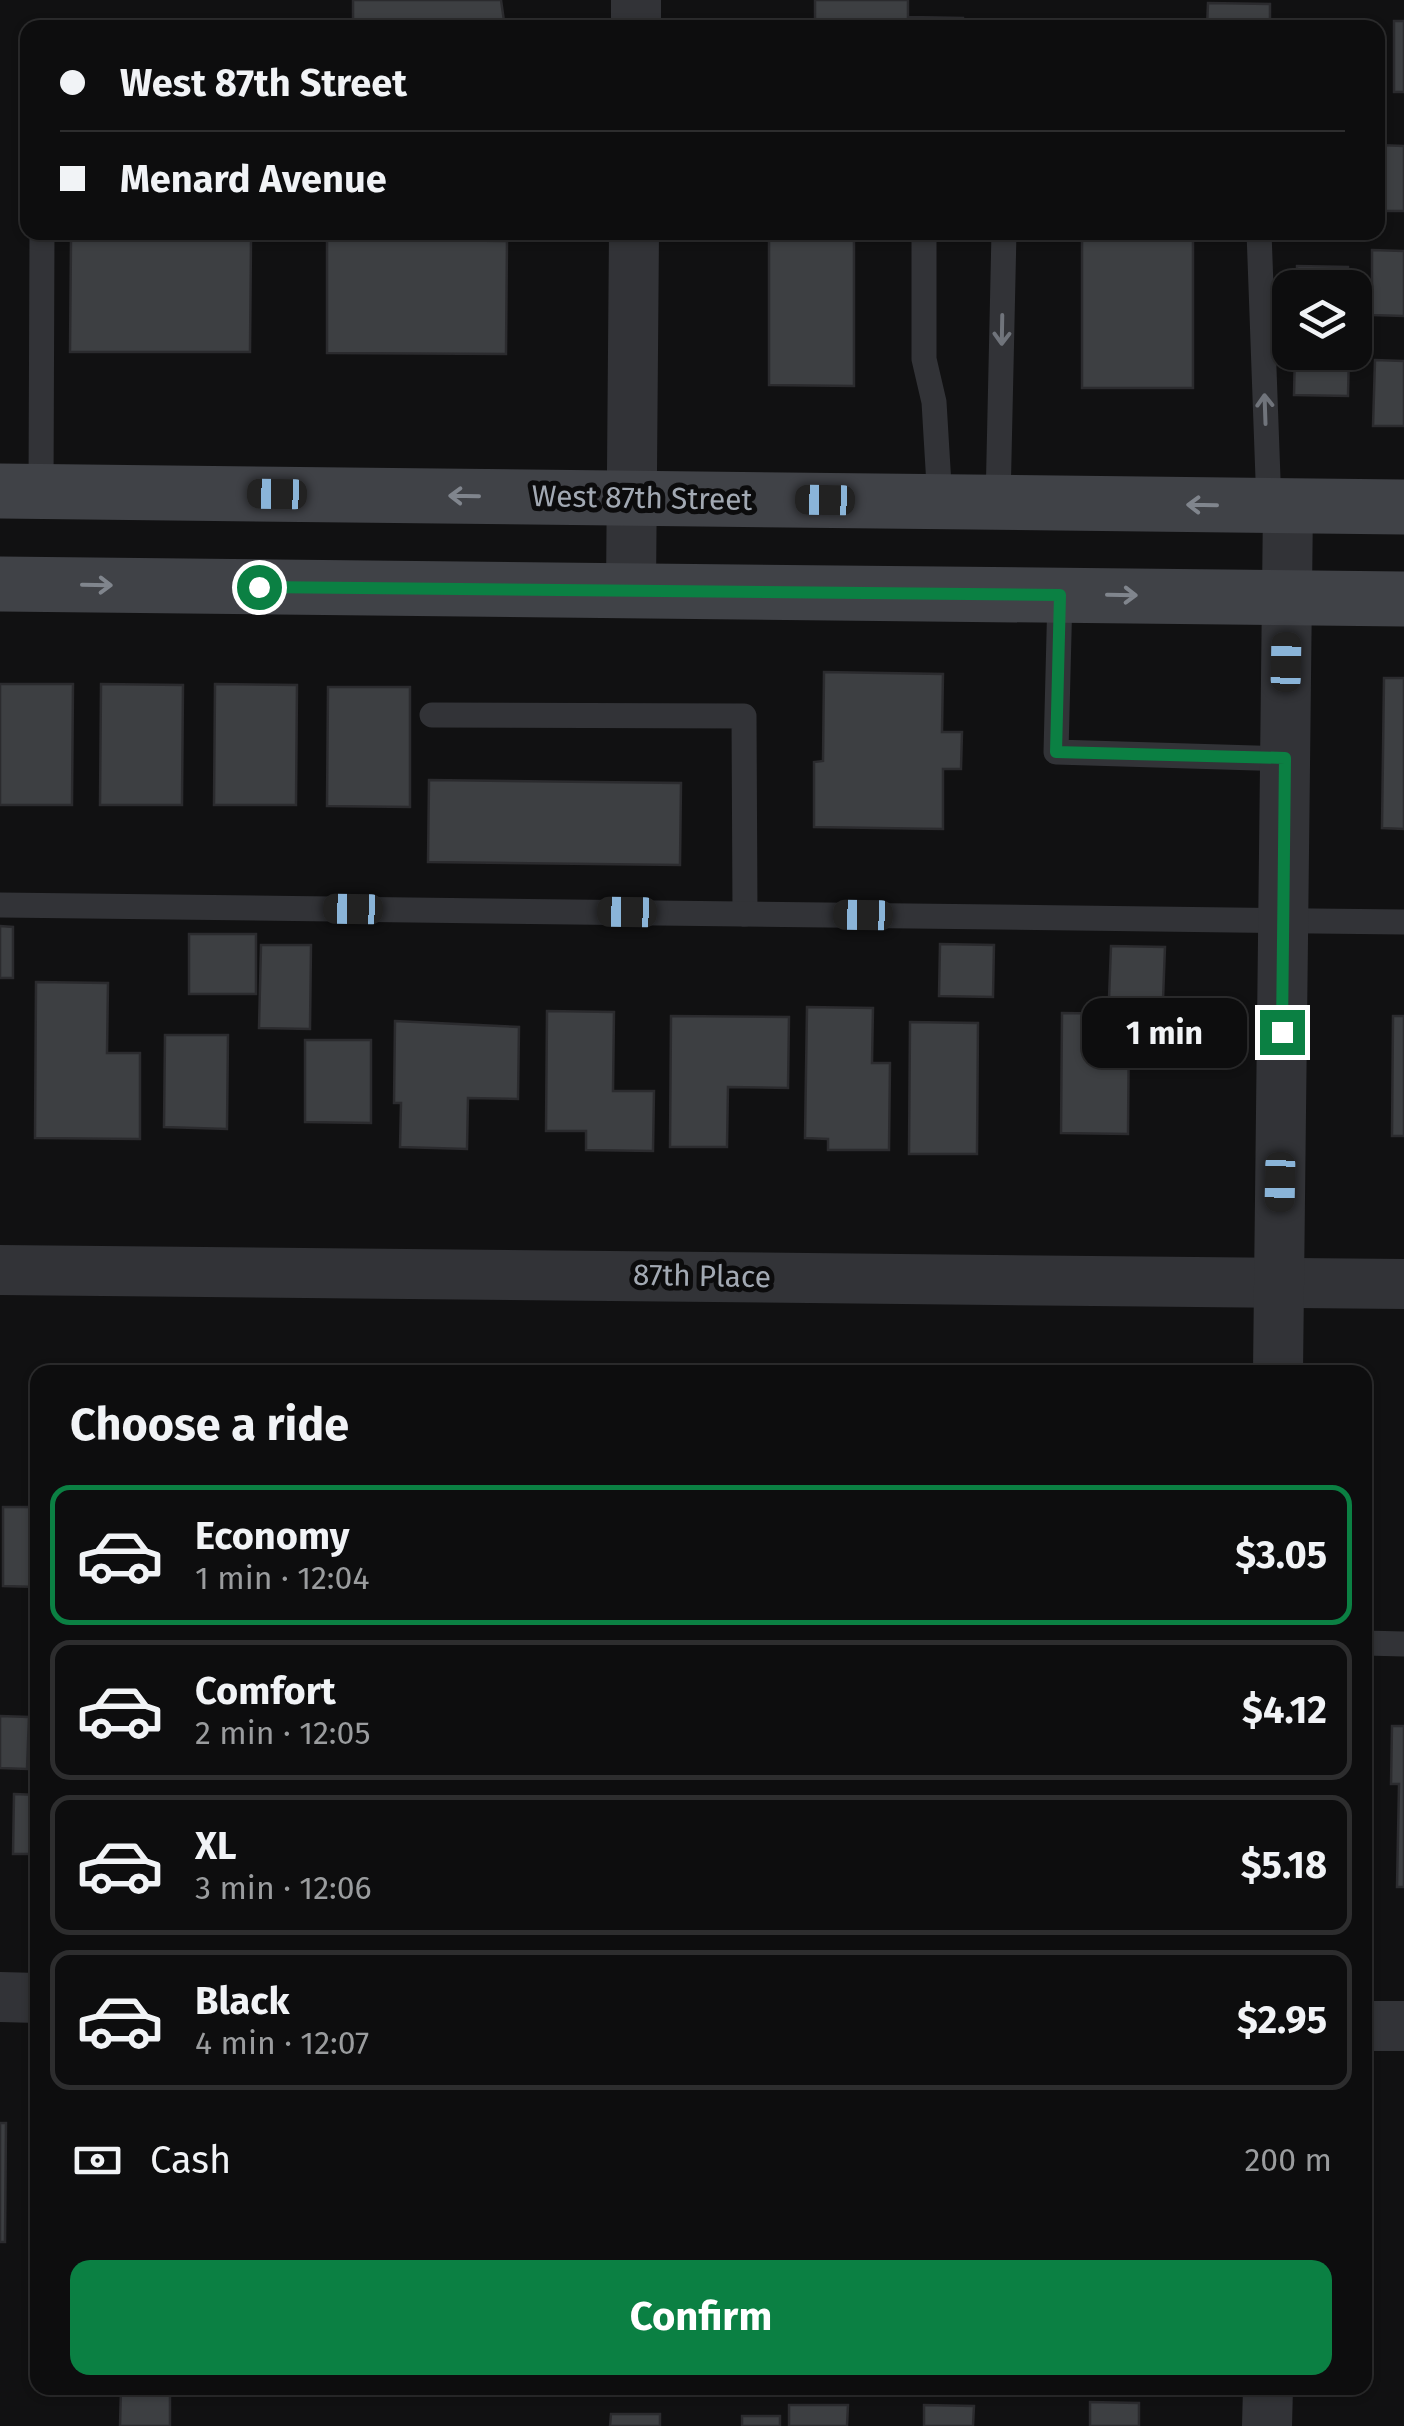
<!DOCTYPE html>
<meta charset="utf-8">
<style>
body{margin:0;font-family:"Fira Sans",sans-serif;background:#1b1b1c;color:#f1f3f6;height:100vh;display:flex;flex-direction:column;font-size:38px;white-space:nowrap}
*{box-sizing:border-box;margin:0}
p{font-size:32px;color:#9a9c9e}
.icon{flex:none;width:55px;height:55px;fill:none;stroke:currentColor;stroke-width:2;stroke-linecap:round;stroke-linejoin:round}
.map{position:relative;flex:1;overflow:hidden}
.sheet{position:absolute;left:30px;top:1365px;width:1342px;height:1030px;display:flex;flex-direction:column;background:#0d0d0e;border-radius:20px;box-shadow:0 2px 8px #0004,0 0 0 2px #2d2d2e}
.sheet>*{flex:none}
.hud{position:absolute;left:20px;top:20px;width:1365px;height:220px;border-radius:20px;box-shadow:0 2px 8px #0004,0 0 0 2px #2d2d2e;display:grid;align-content:center;height:220px;padding:0 40px;background:#0d0d0e}
.controls{position:absolute;left:1272px;top:270px;display:grid;gap:20px}
.controls a{display:grid;place-items:center;width:100px;height:100px;border-radius:20px;background:#0d0d0e;box-shadow:0 2px 8px #0004,0 0 0 2px #2d2d2e;font-size:50px}
.end{position:absolute;width:45px;height:45px;margin:-22px;border:12px solid #0b8043;background:#fff;box-shadow:0 0 0 5px #fff}
.from{border-radius:50%}
.bubble{position:absolute;height:70px;border-radius:20px;background:#0d0d0e;box-shadow:0 2px 8px #0004,0 0 0 2px #2d2d2e;font-size:32px;font-weight:700;line-height:70px;text-align:center}
.car{position:absolute;width:30px;height:60px;margin:-30px -15px;border-radius:12px;box-shadow:0 0 8px 2px #0007;background:linear-gradient(#222 24%,#8ab4d8 0 40%,#222 0 76%,#8ab4d8 0 86%,#222 0)}
.hud b{display:flex;align-items:center;gap:35px;height:95px;font-size:38px}
.hud b+b{border-top:2px solid #2d2d2e}
.hud i{width:25px;height:25px;background:#f1f3f6}
ul{padding:0;list-style:none}
li{display:flex;align-items:center;gap:30px;height:140px;margin:0 20px 15px;padding:0 20px;border:5px solid #2d2d2e;border-radius:20px}
li div{flex:1}
li b{display:block;font-size:38px}
li em{font-style:normal;font-weight:700}
li.current{border-color:#0b8043}
li>.icon{width:90px;height:90px;stroke-width:1.5}
h2{padding:0 40px;font-size:45px;line-height:120px}
.pay{display:flex;align-items:center;gap:25px;height:110px;padding:0 40px;font-size:38px}
.pay p{margin-inline-start:auto}
.action{display:flex;gap:20px;margin-top:auto;padding:20px 40px}
.action a{flex:1;height:115px;border-radius:20px;background:#0b8043;color:#fff;font-size:40px;font-weight:700;line-height:115px;text-align:center}
.map>svg:first-child{display:block}
.building{fill:#3d3f42;stroke:#2b2b2e;stroke-width:2.5}
.lines{fill:none;stroke-linecap:round;stroke-linejoin:round}
.service{stroke:#323337;stroke-width:25}
.minor{stroke:#323337;stroke-width:50}
.secondary{stroke:#404247;stroke-width:55}
.oneway{stroke:#70747b}
.oneway2{stroke:#80858d}
.route{stroke:#0b8043;stroke-width:12}
.labels{text-anchor:middle;dominant-baseline:central;stroke-width:10;stroke-linejoin:round;paint-order:stroke}
.street-label{font-size:30px;fill:#a2a9b3;stroke:#0c0c0d}
</style>
<div class="map">
<svg width="1404" height="2426" viewBox="0 0 1404 2426">
<rect width="100%" height="100%" fill="#111112"/>
<g class="building">
<path d="M 353,0 L 501,0 L 505,28 L 353,28 Z"/>
<path d="M 815,0 L 908,0 L 908,17 L 963,18 L 963,28 L 815,28 Z"/>
<path d="M 1208,3 L 1270,4 L 1270,28 L 1207,28 Z"/>
<rect x="1394" y="21" width="10" height="71"/>
<path d="M 1378,145 L 1404,146 L 1404,211 L 1378,211 Z"/>
<path d="M 769,232 L 854,232 L 854,386 L 769,385 Z"/>
<rect x="1082" y="232" width="111" height="156"/>
<path d="M 71,238 L 251,239 L 250,352 L 70,352 Z"/>
<path d="M 327,239 L 507,241 L 506,354 L 327,353 Z"/>
<path d="M 1372,250 L 1404,251 L 1404,316 L 1372,315 Z"/>
<path d="M 1297,266 L 1348,267 L 1348,288 L 1297,288 Z"/>
<path d="M 1295,352 L 1349,352 L 1348,396 L 1294,395 Z"/>
<path d="M 1375,360 L 1404,361 L 1404,426 L 1373,426 Z"/>
<path d="M 824,672 L 943,674 L 942,732 L 962,732 L 961,769 L 943,769 L 943,829 L 814,827 L 814,762 L 823,761 Z"/>
<path d="M 1384,678 L 1404,678 L 1404,829 L 1382,828 Z"/>
<path d="M 0,684 L 73,684 L 72,805 L 0,805 Z"/>
<path d="M 101,684 L 183,685 L 182,805 L 100,805 Z"/>
<path d="M 215,684 L 297,685 L 296,805 L 214,805 Z"/>
<path d="M 328,687 L 410,687 L 410,807 L 327,806 Z"/>
<path d="M 429,780 L 681,783 L 680,865 L 428,862 Z"/>
<path d="M 0,926 L 13,927 L 13,978 L 0,978 Z"/>
<rect x="189" y="934" width="67" height="60"/>
<path d="M 940,944 L 994,945 L 993,997 L 939,996 Z"/>
<path d="M 261,945 L 311,945 L 310,1029 L 259,1028 Z"/>
<path d="M 1111,946 L 1165,947 L 1163,1000 L 1109,999 Z"/>
<path d="M 36,982 L 108,983 L 107,1053 L 140,1053 L 140,1139 L 35,1138 Z"/>
<path d="M 807,1007 L 873,1008 L 872,1063 L 890,1063 L 889,1150 L 828,1150 L 828,1139 L 805,1138 Z"/>
<path d="M 547,1011 L 614,1012 L 613,1091 L 654,1091 L 653,1151 L 586,1150 L 586,1131 L 546,1131 Z"/>
<path d="M 1062,1013 L 1129,1014 L 1128,1134 L 1061,1133 Z"/>
<path d="M 671,1016 L 789,1017 L 788,1088 L 728,1087 L 727,1147 L 670,1147 Z"/>
<path d="M 1393,1016 L 1404,1016 L 1404,1136 L 1392,1136 Z"/>
<path d="M 395,1021 L 519,1027 L 518,1099 L 468,1098 L 467,1149 L 400,1147 L 401,1103 L 394,1103 Z"/>
<path d="M 910,1022 L 978,1023 L 977,1154 L 909,1154 Z"/>
<path d="M 165,1035 L 228,1035 L 227,1129 L 164,1127 Z"/>
<path d="M 305,1040 L 371,1040 L 371,1123 L 305,1122 Z"/>
<path d="M 3,1507 L 38,1507 L 38,1587 L 3,1586 Z"/>
<path d="M 0,1716 L 29,1717 L 27,1769 L 0,1768 Z"/>
<path d="M 1392,1726 L 1404,1726 L 1404,1887 L 1397,1887 L 1399,1784 L 1391,1784 Z"/>
<path d="M 14,1794 L 38,1795 L 38,1854 L 13,1854 Z"/>
<path d="M 0,2123 L 6,2123 L 5,2242 L 0,2242 Z"/>
<path d="M 121,2388 L 170,2388 L 170,2426 L 120,2426 Z"/>
<path d="M 1090,2402 L 1139,2403 L 1139,2426 L 1090,2426 Z"/>
<path d="M 789,2405 L 848,2405 L 847,2426 L 789,2426 Z"/>
<path d="M 924,2405 L 974,2406 L 973,2426 L 924,2426 Z"/>
<path d="M 611,2414 L 660,2414 L 660,2426 L 610,2426 Z"/>
<rect x="742" y="2416" width="38" height="10"/>
</g>
<g class="lines">
<g class="service">
<path d="M 924,232 L 924,359 L 934,402 L 940,502"/>
<path d="M 1259,232 L 1269,506"/>
<path d="M 41,492 L 42,232"/>
<path d="M 998,503 L 1004,232"/>
<path d="M 1060,595 L 1056,752 L 1285,759"/>
<path d="M 432,715 L 744,716 L 745,914"/>
<path d="M 0,905 L 1404,922"/>
<path d="M 1365,1643 L 1404,1644"/>
</g>
<g class="minor">
<path d="M 636,28 L 636,0"/>
<path d="M 631,590 L 634,232"/>
<path d="M 0,1270 L 1404,1284"/>
<path d="M 1278,1372 L 1288,506"/>
<path d="M 0,1997 L 38,1998"/>
<path d="M 1365,2026 L 1404,2026"/>
<path d="M 1267,2426 L 1268,2388"/>
</g>
<g class="secondary">
<path d="M 0,491 L 1404,507"/>
<path d="M 0,584 L 1404,599"/>
</g>
</g>
<defs><path id="oneway-shaft" d="M-6 0H5M1.5-3L5.5 0L1.5 3" fill="none" stroke-width="1.6" stroke-linecap="round" stroke-linejoin="round" transform="scale(2.5)"/></defs>
<g class="oneway">
<use href="#oneway-shaft" transform="translate(1002 330) rotate(91)"/>
<use href="#oneway-shaft" transform="translate(1265 409) rotate(-92)"/>
</g>
<g class="oneway2">
<use href="#oneway-shaft" transform="translate(464 496) rotate(-179)"/>
<use href="#oneway-shaft" transform="translate(1202 505) rotate(-179)"/>
<use href="#oneway-shaft" transform="translate(97 585) rotate(1)"/>
<use href="#oneway-shaft" transform="translate(1122 595) rotate(1)"/>
</g>
<g class="lines">
<path class="route" d="M 259,587 L 1060,595 L 1056,752 L 1285,758 L 1282,1032"/>
</g>
<g class="labels">
<g class="street-label">
<text transform="translate(642 498) rotate(1)">West 87th Street</text>
<text transform="translate(702 1276) rotate(1)">87th Place</text>
</g>
</g>
</svg>
<div class="controls">
<a><svg class="icon" aria-label="layers" viewBox="0 0 24 24"><path d="M12 4l9 5-9 5-9-5zM3 14l9 5 9-5"/></svg></a>
</div>
<i class="end from" style="left:259px;top:587px"></i>
<i class="end" style="left:1282px;top:1032px"></i>
<div class="bubble" style="left:1082px;top:998px;width:165px">1 min</div>
<i class="car" style="left:277px;top:494px;rotate:271deg"></i>
<i class="car" style="left:825px;top:500px;rotate:271deg"></i>
<i class="car" style="left:1286px;top:662px;rotate:1deg"></i>
<i class="car" style="left:353px;top:909px;rotate:271deg"></i>
<i class="car" style="left:627px;top:912px;rotate:271deg"></i>
<i class="car" style="left:863px;top:915px;rotate:271deg"></i>
<i class="car" style="left:1280px;top:1182px;rotate:181deg"></i>
<div class="hud">
<b><i class="from"></i>West 87th Street</b>
<b><i></i>Menard Avenue</b>
</div>
<section class="sheet">
<h2>Choose a ride</h2>
<ul>
<li class="current"><svg class="icon" aria-label="car" viewBox="0 0 24 24"><path d="M5 17H2v-5l4-1 3-4h7l3 4 3 1v5h-3M9 17h6M6 11h13"/><circle cx="7" cy="17" r="2"/><circle cx="17" cy="17" r="2"/></svg><div><b>Economy</b><p>1 min · 12:04</p></div><em>$3.05</em></li>
<li><svg class="icon" aria-label="car" viewBox="0 0 24 24"><path d="M5 17H2v-5l4-1 3-4h7l3 4 3 1v5h-3M9 17h6M6 11h13"/><circle cx="7" cy="17" r="2"/><circle cx="17" cy="17" r="2"/></svg><div><b>Comfort</b><p>2 min · 12:05</p></div><em>$4.12</em></li>
<li><svg class="icon" aria-label="car" viewBox="0 0 24 24"><path d="M5 17H2v-5l4-1 3-4h7l3 4 3 1v5h-3M9 17h6M6 11h13"/><circle cx="7" cy="17" r="2"/><circle cx="17" cy="17" r="2"/></svg><div><b>XL</b><p>3 min · 12:06</p></div><em>$5.18</em></li>
<li><svg class="icon" aria-label="car" viewBox="0 0 24 24"><path d="M5 17H2v-5l4-1 3-4h7l3 4 3 1v5h-3M9 17h6M6 11h13"/><circle cx="7" cy="17" r="2"/><circle cx="17" cy="17" r="2"/></svg><div><b>Black</b><p>4 min · 12:07</p></div><em>$2.95</em></li>
</ul>
<div class="pay"><svg class="icon" aria-label="cash" viewBox="0 0 24 24"><path d="M3 7h18v10H3z"/><circle cx="12" cy="12" r="2"/></svg>Cash<p>200 m</p></div>
<div class="action"><a>Confirm</a></div>
</section>
</div>
